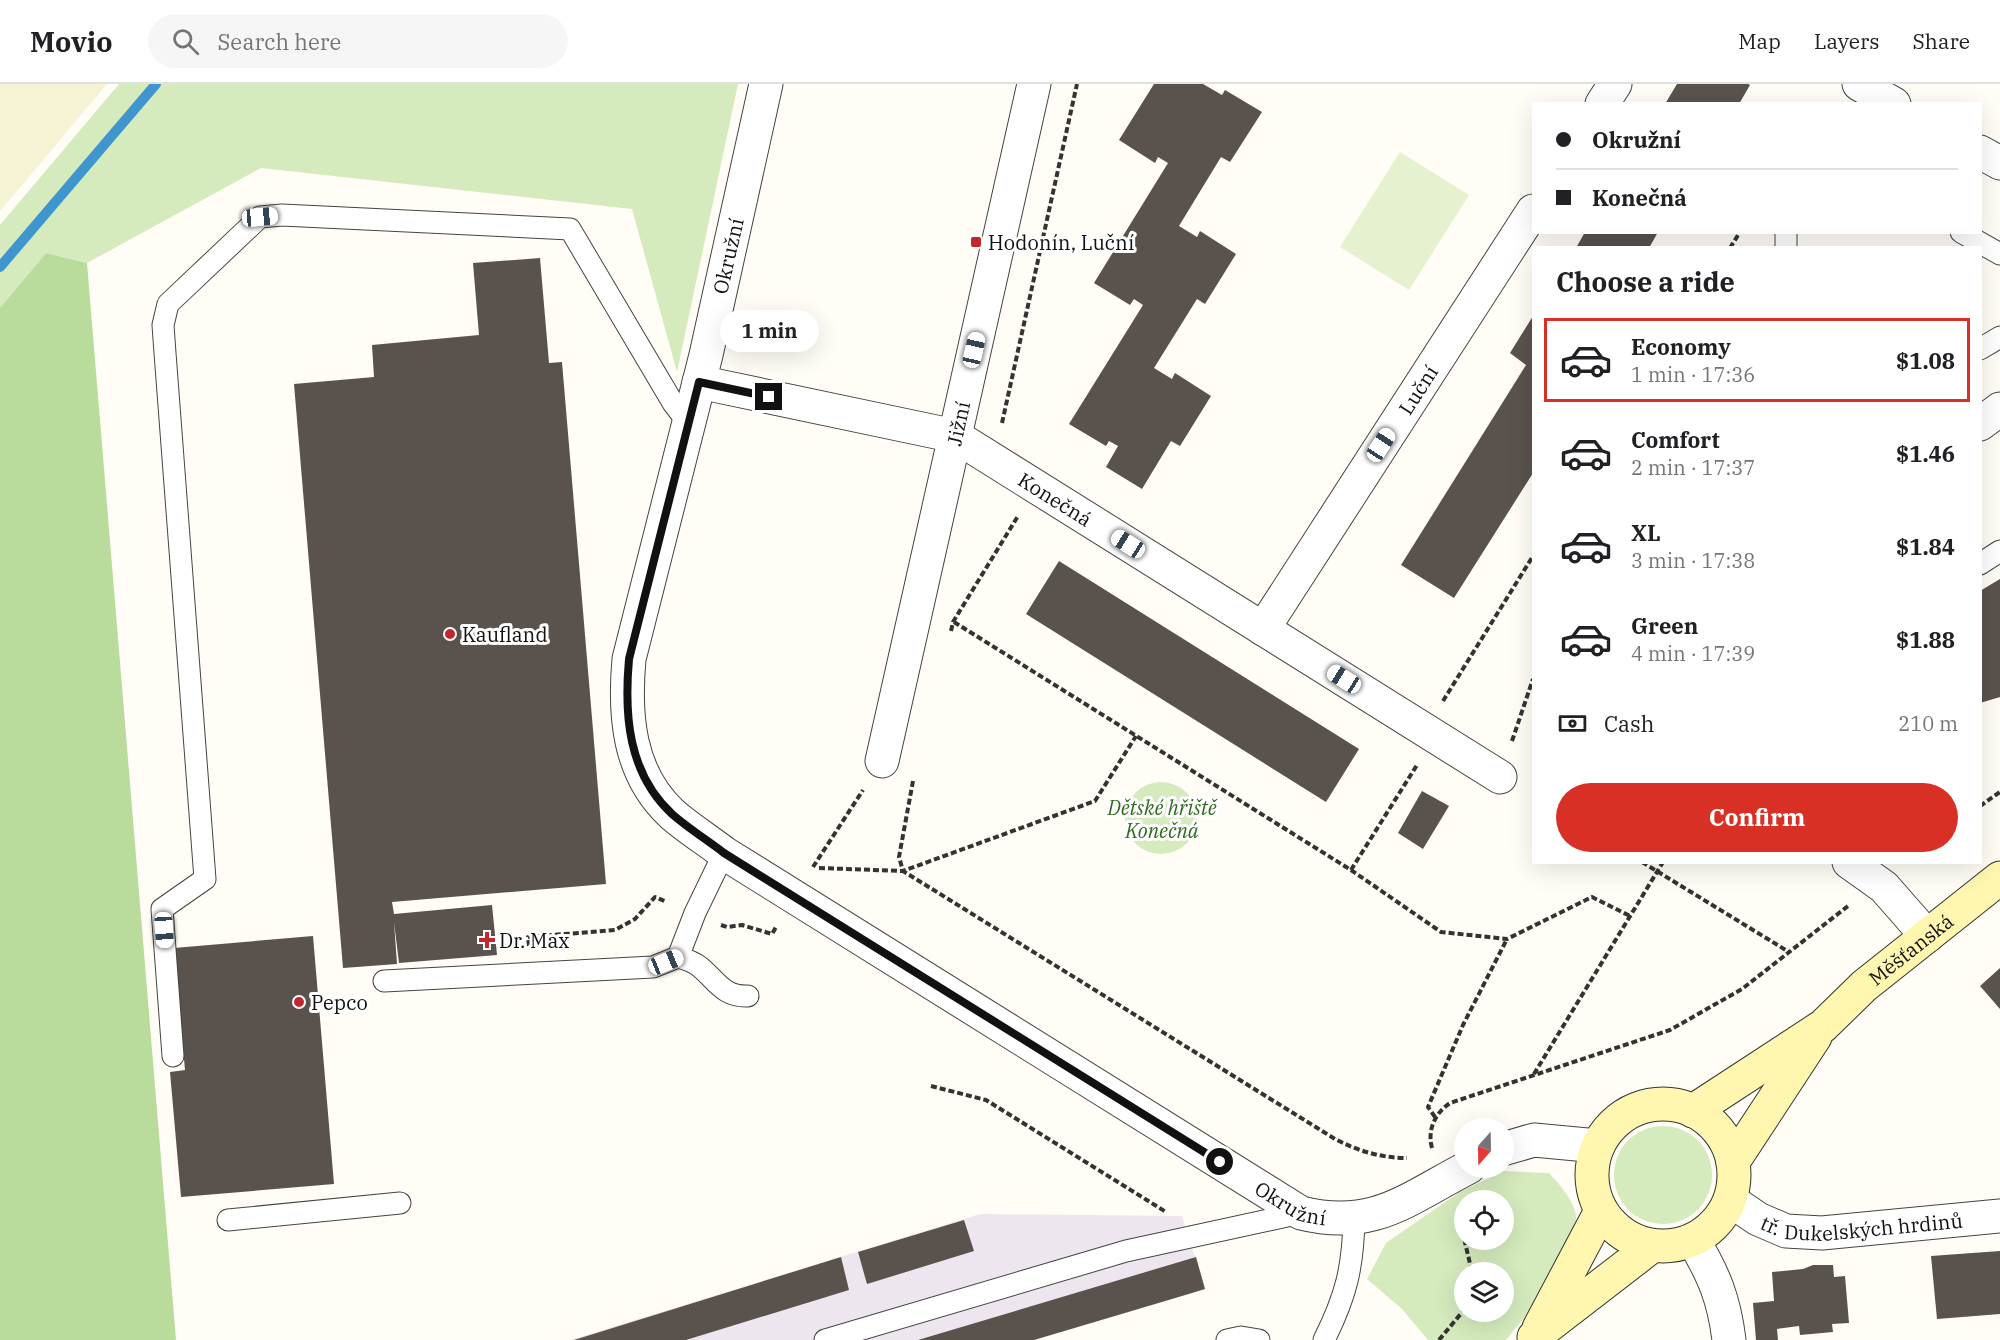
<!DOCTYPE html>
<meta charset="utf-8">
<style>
body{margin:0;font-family:"IBM Plex Serif",serif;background:#f6f6f6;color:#202124;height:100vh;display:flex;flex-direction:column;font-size:22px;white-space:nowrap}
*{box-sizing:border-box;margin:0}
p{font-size:20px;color:#757577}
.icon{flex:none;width:33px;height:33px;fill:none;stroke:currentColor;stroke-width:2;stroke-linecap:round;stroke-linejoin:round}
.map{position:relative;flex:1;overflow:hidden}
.side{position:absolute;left:1532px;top:162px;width:450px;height:618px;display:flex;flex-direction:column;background:#fff;border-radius:0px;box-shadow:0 6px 24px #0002}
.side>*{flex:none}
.banner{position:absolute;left:1532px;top:18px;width:450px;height:132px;border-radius:0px;box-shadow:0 6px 24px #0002;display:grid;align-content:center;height:132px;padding:0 24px;background:#fff}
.needle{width:39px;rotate:200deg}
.fabs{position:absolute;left:1454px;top:1034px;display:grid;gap:12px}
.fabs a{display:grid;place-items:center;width:60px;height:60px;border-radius:50%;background:#fff;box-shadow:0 6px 24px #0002;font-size:30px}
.end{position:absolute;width:27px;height:27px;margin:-14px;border:8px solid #111;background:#fff;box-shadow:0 0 0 3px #fff}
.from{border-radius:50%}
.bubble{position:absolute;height:42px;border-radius:21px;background:#fff;box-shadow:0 6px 24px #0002;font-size:20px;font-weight:700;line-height:42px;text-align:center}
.car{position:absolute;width:18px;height:36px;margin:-18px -9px;border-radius:8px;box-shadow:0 0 4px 2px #0007;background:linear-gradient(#fff 24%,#345 0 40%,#fff 0 76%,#345 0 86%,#fff 0)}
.banner b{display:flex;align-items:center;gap:21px;height:57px;font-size:22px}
.banner b+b{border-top:2px solid #e0e0e0}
.banner i{width:15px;height:15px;background:#202124}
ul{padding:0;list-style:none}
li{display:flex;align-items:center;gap:18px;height:84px;margin:0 12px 9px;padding:0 12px;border:3px solid transparent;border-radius:0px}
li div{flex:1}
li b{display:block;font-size:22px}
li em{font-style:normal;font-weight:700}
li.selected{border-color:#d93025}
li>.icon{width:54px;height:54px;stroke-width:1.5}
h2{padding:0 24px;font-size:27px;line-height:72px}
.pay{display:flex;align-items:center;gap:15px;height:66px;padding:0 24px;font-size:22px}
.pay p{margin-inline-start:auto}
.action{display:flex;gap:12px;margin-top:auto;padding:12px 24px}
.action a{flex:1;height:69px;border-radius:36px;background:#d93025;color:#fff;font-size:24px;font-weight:700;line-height:69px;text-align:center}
header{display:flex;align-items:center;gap:36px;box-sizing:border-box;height:84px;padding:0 30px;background:#fff;border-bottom:2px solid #e0e0e0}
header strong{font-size:28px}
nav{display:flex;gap:33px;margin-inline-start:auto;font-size:21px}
.search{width:420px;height:54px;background:#f6f6f6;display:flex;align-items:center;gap:15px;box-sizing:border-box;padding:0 21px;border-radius:33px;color:#757577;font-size:22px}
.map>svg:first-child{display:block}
.industrial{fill:#eee6ef}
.farmland{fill:#f6f3d4}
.green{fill:#d5ebbd;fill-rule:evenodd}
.forest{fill:#b9dc9c}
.pitch{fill:#e6f2cf}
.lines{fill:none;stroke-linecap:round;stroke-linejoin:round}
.stream{stroke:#3f96cf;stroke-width:10}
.building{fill:#5a524d}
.lane-casing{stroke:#444;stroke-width:23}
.street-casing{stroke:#444;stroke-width:35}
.secondary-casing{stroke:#333;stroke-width:35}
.path{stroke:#333;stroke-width:4;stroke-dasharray:6 3;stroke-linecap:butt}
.lane{stroke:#fff;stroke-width:21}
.street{stroke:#fff;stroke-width:33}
.secondary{stroke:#fff6b0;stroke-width:33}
.route{stroke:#111;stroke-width:8}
.poi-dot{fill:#c4262e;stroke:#fff;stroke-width:2}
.labels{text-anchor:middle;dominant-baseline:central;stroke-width:6;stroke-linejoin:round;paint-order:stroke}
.poi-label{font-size:20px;fill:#111;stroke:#fff;text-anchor:start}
.street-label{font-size:20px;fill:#111;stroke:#fff}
.park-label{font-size:20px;font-style:italic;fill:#2f6b1f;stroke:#fff}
</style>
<header>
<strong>Movio</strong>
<div class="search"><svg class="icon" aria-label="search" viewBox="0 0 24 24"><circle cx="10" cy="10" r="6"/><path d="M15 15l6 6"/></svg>Search here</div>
<nav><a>Map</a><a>Layers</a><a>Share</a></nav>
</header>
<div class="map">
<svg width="2000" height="1256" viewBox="0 0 2000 1256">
<rect width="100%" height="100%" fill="#fffdf5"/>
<path class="industrial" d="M 980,1130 L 1182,1132 L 1205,1205 L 1035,1256 L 570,1256 Z"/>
<path class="farmland" d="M 0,0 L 107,0 L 0,127 Z"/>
<g class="green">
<path d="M 119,0 L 738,0 L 677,288 L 632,125 L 261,84 L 87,179 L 46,169 L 0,224 L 0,141 Z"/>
<circle cx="1161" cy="734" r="36"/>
<circle cx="1663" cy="1091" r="49"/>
<path d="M 1504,1087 L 1549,1089 C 1559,1100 1571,1113 1575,1127 C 1586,1167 1528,1227 1506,1256 L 1428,1256 L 1402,1225 L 1367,1195 L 1386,1159 L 1461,1107 ZM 1464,1116 L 1503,1116 L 1503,1155 L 1464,1155 ZM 1464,1188 L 1503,1188 L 1503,1227 L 1464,1227 Z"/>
</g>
<path class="forest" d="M 46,169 L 87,179 L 176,1256 L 0,1256 L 0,224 Z"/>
<path class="pitch" d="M 1400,68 L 1469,111 L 1409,206 L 1340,163 Z"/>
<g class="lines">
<path class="stream" d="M 0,183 L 156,0"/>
</g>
<g class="building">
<path d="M 1154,0 L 1203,0 L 1222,11 L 1225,6 L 1262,28 L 1230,78 L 1221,73 L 1179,142 L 1197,153 L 1200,147 L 1236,170 L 1205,220 L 1197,215 L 1154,284 L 1172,295 L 1175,289 L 1211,312 L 1180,362 L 1171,357 L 1142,405 L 1106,383 L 1118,362 L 1109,357 L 1106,362 L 1069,340 L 1143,221 L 1134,215 L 1130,221 L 1094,199 L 1168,79 L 1158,73 L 1155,79 L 1119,56 Z"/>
<path d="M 1677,0 L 1748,0 L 1750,1 L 1739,20 L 1665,20 Z"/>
<path d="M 1585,148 L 1658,148 L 1649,164 L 1576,164 Z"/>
<path d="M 540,174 L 549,279 L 562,278 L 606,800 L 392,818 L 394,830 L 492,821 L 497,871 L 399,879 L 394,838 L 397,880 L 343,884 L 294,300 L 374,293 L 372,261 L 479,251 L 473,179 Z"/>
<path d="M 1533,232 L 1533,389 L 1454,514 L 1401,481 L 1526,281 L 1510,269 Z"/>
<path d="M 1059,477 L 1359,665 L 1326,718 L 1026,530 Z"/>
<path d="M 2000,495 L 2000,613 L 1980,619 L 1980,507 Z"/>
<path d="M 1422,707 L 1449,722 L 1423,765 L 1398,749 Z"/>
<path d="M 313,852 L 334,1100 L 181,1113 L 170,988 L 185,986 L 174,864 Z"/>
<path d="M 2000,884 L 2000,925 L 1980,902 Z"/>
<path d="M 964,1136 L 974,1167 L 867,1200 L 858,1168 Z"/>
<path d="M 2000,1167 L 2000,1230 L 1937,1235 L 1931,1172 Z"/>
<path d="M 841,1173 L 849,1206 L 686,1256 L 574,1256 Z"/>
<path d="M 1196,1173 L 1205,1205 L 1182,1212 L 1034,1256 L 918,1256 Z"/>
<path d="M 1813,1181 L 1833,1181 L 1834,1193 L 1845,1192 L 1849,1239 L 1832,1240 L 1833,1248 L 1800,1251 L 1799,1242 L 1777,1245 L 1778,1256 L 1756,1256 L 1753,1219 L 1774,1217 L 1772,1188 L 1803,1185 Z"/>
</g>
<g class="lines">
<g class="lane-casing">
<g id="lane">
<path d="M 1961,148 L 2000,170"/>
<path d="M 1786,164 L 1786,148"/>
<path d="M 1980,265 L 2000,253"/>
<path d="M 1980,480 L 2000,467"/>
<path d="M 678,873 C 685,875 694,878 700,883 C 717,897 723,913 748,912"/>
<path d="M 384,897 L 653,883 L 678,873 L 695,829 L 724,769"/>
<path d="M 173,972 L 162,825 L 205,795 L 165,269 L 163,241 L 168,220 L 260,133 L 282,131 L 570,145 L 673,319 L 689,340"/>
<path d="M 228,1136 L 400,1119"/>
<path d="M 825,1256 L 1126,1167 L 1301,1129"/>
<path d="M 1227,1256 L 1241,1253 L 1259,1256"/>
<path d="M 1324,1256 C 1346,1212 1353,1184 1354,1135"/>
</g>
</g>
<g class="street-casing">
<g id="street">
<path id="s1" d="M 766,0 L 706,271 L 629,575 C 624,631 628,689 672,730 C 688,744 707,756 724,769 L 1301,1129 C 1374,1147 1407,1115 1469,1083"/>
<path d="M 1859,0 L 1894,20"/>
<path d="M 1602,20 L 1615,0"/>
<path d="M 1980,68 L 2000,79"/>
<path id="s2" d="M 699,298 L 955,352 L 1500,693"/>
<path d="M 1980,340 L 2000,325"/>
<path id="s3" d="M 1263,545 L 1533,127"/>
<path id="s4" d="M 882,677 L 1034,0"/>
<path d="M 1849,778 L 1884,803 L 1927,852"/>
<path d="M 1503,1065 L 1534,1056 L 1598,1062"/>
<path id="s5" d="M 1730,1116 L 1758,1135 L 1786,1147 L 1822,1149 L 2000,1132"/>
<path d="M 1693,1156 C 1714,1191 1724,1215 1729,1256"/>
</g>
</g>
<g class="secondary-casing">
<g id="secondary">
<circle cx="1663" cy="1091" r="71"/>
<path id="s6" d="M 1693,1027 L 1823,942 L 1864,902 L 2000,794"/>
<path d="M 1733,1078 L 1815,953"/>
<path d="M 1539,1244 L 1601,1127"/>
<path d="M 1534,1253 L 1652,1162"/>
</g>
</g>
<g class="path">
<path d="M 1730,164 L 1740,148"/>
<path d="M 1002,339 L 1077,0"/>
<path d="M 954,538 L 1351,786 L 1441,848 L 1507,855 L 1592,813 L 1630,832"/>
<path d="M 951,547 L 953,538 L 1018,432"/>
<path d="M 1443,617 L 1533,472"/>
<path d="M 1512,657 L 1533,595"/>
<path d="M 913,697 L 899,773 L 903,787 L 1335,1055 C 1358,1067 1381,1074 1407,1074"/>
<path d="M 1980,722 L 2000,708"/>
<path d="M 1642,778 L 1789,868"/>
<path d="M 813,783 L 863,706"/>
<path d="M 819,784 L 903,787 L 1095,717 L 1136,652"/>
<path d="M 1351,786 L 1417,681"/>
<path d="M 721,841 L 727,843 L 742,841 L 772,850 L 776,843"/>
<path d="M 529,862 L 528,853 L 615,846 L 635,835 L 655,813 L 667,818"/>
<path d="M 1534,990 L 1663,778"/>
<path d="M 931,1002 L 986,1016 L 1166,1128"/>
<path d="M 1435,1033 L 1428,1023 L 1463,941 L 1507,855"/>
<path d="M 1432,1064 C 1427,1046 1435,1029 1450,1019 L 1670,946 L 1742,905 L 1848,822"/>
<path d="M 1458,1129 L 1472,1188"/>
<path d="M 1439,1256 L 1464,1226"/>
</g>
<use href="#lane" class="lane"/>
<use href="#street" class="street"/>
<use href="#secondary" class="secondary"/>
</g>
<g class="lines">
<path class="route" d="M 769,313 L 699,298 L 629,575 C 624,631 628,689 672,730 C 688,744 707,756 724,769 L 1220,1078"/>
</g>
<g class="poi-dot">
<rect x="970" y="152" width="12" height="12" rx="3"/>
<circle cx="450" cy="550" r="6"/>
<path d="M484 847h6v6h6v6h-6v6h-6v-6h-6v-6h6z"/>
<circle cx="299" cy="918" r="6"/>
</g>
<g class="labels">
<g class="poi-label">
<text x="988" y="158">Hodonín, Luční</text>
<text x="462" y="550">Kaufland</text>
<text x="499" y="856">Dr. Max</text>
<text x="311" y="918">Pepco</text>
</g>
<g class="street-label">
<text transform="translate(728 172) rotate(-77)">Okružní</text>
<text stroke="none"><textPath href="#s3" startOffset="285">Luční</textPath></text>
<text stroke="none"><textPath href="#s4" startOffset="346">Jižní</textPath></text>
<text stroke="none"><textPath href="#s2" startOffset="380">Konečná</textPath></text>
<text stroke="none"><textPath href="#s6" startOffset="272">Měšťanská</textPath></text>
<text stroke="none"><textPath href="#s1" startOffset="1490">Okružní</textPath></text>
<text stroke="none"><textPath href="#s5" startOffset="140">tř. Dukelských hrdinů</textPath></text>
</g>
<g class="park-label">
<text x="1162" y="723">Dětské hřiště<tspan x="1162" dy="23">Konečná</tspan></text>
</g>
</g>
</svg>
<div class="fabs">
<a><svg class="needle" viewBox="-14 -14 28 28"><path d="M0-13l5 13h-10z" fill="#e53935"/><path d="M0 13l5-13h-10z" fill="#757577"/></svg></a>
<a><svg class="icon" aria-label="locate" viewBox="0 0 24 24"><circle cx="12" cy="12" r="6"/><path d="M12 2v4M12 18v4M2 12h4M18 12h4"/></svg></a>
<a><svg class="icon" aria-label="layers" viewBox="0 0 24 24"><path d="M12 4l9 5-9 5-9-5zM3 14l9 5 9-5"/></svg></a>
</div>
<i class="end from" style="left:1220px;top:1078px"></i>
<i class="end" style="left:769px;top:313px"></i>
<div class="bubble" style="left:720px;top:226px;width:99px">1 min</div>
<i class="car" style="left:260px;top:133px;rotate:85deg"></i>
<i class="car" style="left:974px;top:266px;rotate:13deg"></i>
<i class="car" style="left:1381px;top:361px;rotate:33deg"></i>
<i class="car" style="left:1128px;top:460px;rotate:302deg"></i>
<i class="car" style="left:1344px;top:595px;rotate:302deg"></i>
<i class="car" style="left:164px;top:846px;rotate:176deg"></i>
<i class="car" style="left:666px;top:878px;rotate:68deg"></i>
<div class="banner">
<b><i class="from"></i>Okružní</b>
<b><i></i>Konečná</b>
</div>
<section class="side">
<h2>Choose a ride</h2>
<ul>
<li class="selected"><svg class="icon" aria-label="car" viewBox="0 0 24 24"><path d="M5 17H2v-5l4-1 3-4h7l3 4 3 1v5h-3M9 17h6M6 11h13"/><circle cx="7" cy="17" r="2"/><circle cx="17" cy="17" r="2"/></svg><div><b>Economy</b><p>1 min · 17:36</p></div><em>$1.08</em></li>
<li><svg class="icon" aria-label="car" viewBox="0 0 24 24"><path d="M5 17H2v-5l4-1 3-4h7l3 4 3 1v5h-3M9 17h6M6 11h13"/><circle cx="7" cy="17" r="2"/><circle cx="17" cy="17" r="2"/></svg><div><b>Comfort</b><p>2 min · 17:37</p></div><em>$1.46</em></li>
<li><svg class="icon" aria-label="car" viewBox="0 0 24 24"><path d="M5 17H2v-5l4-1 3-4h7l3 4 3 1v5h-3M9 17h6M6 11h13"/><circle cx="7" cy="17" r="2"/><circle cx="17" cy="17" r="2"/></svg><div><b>XL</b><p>3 min · 17:38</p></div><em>$1.84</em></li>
<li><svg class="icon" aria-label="car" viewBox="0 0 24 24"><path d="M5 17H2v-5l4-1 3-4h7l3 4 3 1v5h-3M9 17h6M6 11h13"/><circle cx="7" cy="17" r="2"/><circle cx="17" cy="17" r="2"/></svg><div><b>Green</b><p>4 min · 17:39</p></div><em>$1.88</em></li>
</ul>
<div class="pay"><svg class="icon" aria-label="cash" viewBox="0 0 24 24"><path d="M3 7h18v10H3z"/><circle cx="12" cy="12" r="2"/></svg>Cash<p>210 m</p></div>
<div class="action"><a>Confirm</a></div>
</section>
</div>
